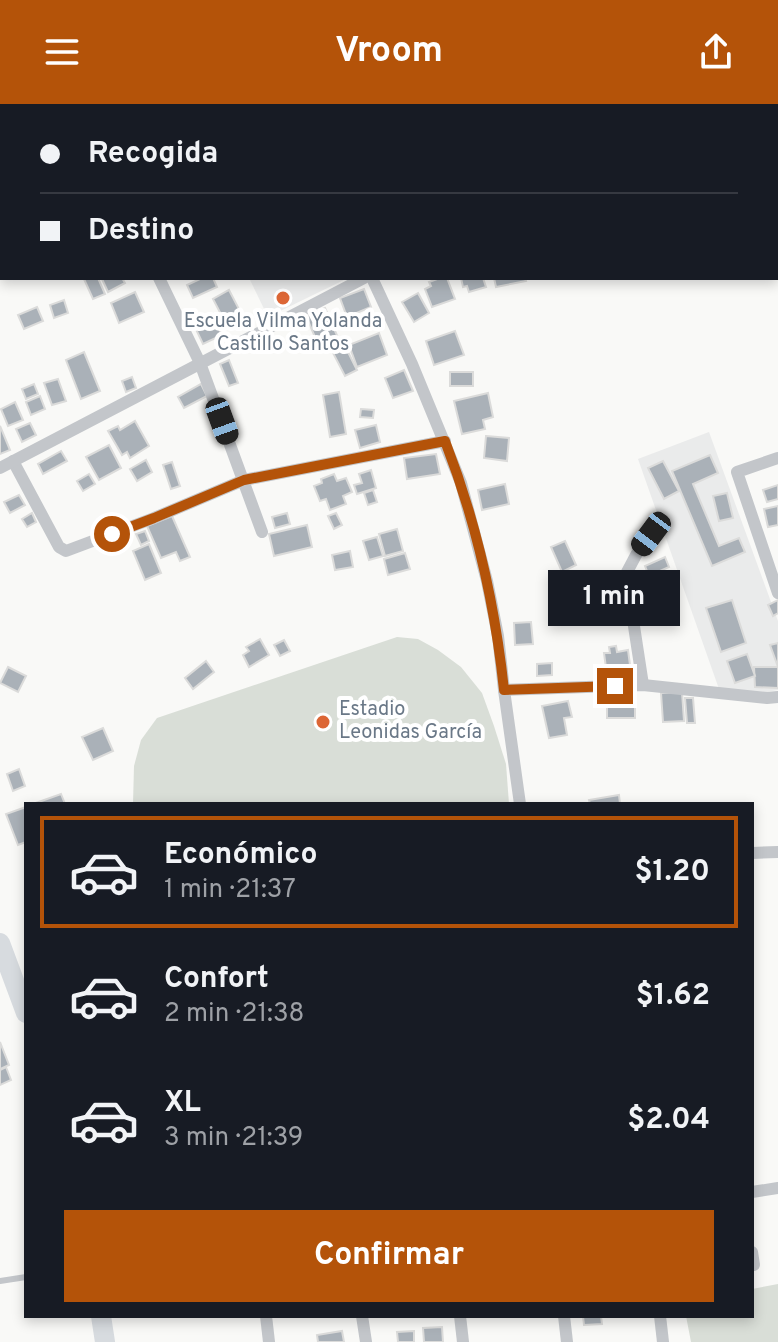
<!DOCTYPE html>
<html lang="es">
<meta charset="utf-8">
<style>
body{margin:0;font-family:Overpass,sans-serif;background:#20242c;color:#f1f3f6;height:100vh;display:flex;flex-direction:column;font-size:30px;white-space:nowrap}
*{box-sizing:border-box;margin:0}
p{font-size:26px;color:#9ea1a6}
.icon{flex:none;width:44px;height:44px;fill:none;stroke:currentColor;stroke-width:2;stroke-linecap:round;stroke-linejoin:round}
.map{position:relative;flex:1;overflow:hidden}
.side{position:absolute;left:24px;top:698px;width:730px;height:516px;display:flex;flex-direction:column;background:#171b24;border-radius:0px;box-shadow:0 4px 12px #0003}
.side>*{flex:none}
.banner{position:absolute;left:0px;top:0px;width:778px;height:176px;box-shadow:0 4px 12px #0003;display:grid;align-content:center;height:176px;padding:0 40px;background:#171b24}
.end{position:absolute;width:36px;height:36px;margin:-18px;border:10px solid #b45309;background:#fff;box-shadow:0 0 0 4px #fff}
.from{border-radius:50%}
.bubble{position:absolute;height:56px;border-radius:0px;background:#171b24;box-shadow:0 4px 12px #0003;font-size:26px;font-weight:700;line-height:56px;text-align:center}
.car{position:absolute;width:24px;height:48px;margin:-24px -12px;border-radius:10px;box-shadow:0 0 6px 2px #0007;background:linear-gradient(#222 24%,#8ab4d8 0 40%,#222 0 76%,#8ab4d8 0 86%,#222 0)}
.banner b{display:flex;align-items:center;gap:28px;height:76px;font-size:30px}
.banner b+b{border-top:2px solid #363941}
.banner i{width:20px;height:20px;background:#f1f3f6}
ul{padding:14px 0 0;list-style:none}
li{display:flex;align-items:center;gap:24px;height:112px;margin:0 16px 12px;padding:0 24px;border:4px solid transparent;border-radius:0px}
li div{flex:1}
li b{display:block;font-size:30px}
li em{font-style:normal;font-weight:700}
li.on{border-color:#b45309}
li>.icon{width:72px;height:72px;stroke-width:1.5}
.action{display:flex;gap:16px;margin-top:auto;padding:16px 40px}
.action a{flex:1;height:92px;border-radius:0px;background:#b45309;color:#fff;font-size:32px;font-weight:700;line-height:92px;text-align:center}
header{display:flex;justify-content:space-between;align-items:center;height:104px;padding:0 40px;background:#b45309;color:#fff;font-size:36px;font-weight:700}
.map>svg:first-child{display:block}
.built{fill:#eaebeb}
.green{fill:#d9ded7}
.building{fill:#aab1b8;stroke:#dbdbda;stroke-width:2}
.lines{fill:none;stroke-linecap:round;stroke-linejoin:round}
.lane{stroke:#c3c6ca;stroke-width:6}
.street{stroke:#c3c6ca;stroke-width:12}
.primary{stroke:#d7dbdf;stroke-width:20}
.route{stroke:#b45309;stroke-width:10}
.poi-dot{fill:#dc6635;stroke:#fff;stroke-width:3}
.labels{text-anchor:middle;dominant-baseline:central;stroke-width:8;stroke-linejoin:round;paint-order:stroke}
.poi-label{font-size:20px;fill:#6a7887;stroke:#fff}
</style>
<header><svg class="icon" aria-label="menu" viewBox="0 0 24 24"><path d="M4 6h16M4 12h16M4 18h16"/></svg>Vroom<svg class="icon" aria-label="share" viewBox="0 0 24 24"><path d="M12 15V3M7 8l5-5 5 5M5 13v7h14v-7"/></svg></header>
<div class="map">
<svg width="778" height="1238" viewBox="0 0 778 1238">
<rect width="100%" height="100%" fill="#f9f9f7"/>
<g class="built">
<path d="M 249,174 L 348,174 L 268,213 Z"/>
<path d="M 709,328 L 778,517 L 778,586 L 760,589 L 719,585 L 638,355 Z"/>
</g>
<g class="green">
<path d="M 397,533 L 418,535 L 438,546 L 461,563 L 482,589 L 494,622 L 506,660 L 509,700 L 133,700 L 134,662 L 141,636 L 157,614 Z"/>
<path d="M 778,1180 L 778,1238 L 691,1238 L 686,1212 L 752,1212 L 752,1185 Z"/>
</g>
<g class="building">
<path d="M 87,174 L 98,174 L 105,190 L 93,195 L 84,175 Z"/>
<path d="M 104,174 L 122,174 L 125,179 L 108,188 L 102,175 Z"/>
<path d="M 202,174 L 213,174 L 217,183 L 193,194 L 187,181 Z"/>
<path d="M 440,174 L 447,174 L 455,195 L 432,203 L 425,185 L 431,182 L 429,178 Z"/>
<path d="M 461,174 L 483,174 L 486,183 L 469,188 L 467,182 L 463,183 Z"/>
<path d="M 494,174 L 525,174 L 526,177 L 496,183 Z"/>
<path d="M 364,185 L 371,203 L 347,213 L 340,194 Z"/>
<path d="M 229,186 L 241,209 L 225,218 L 213,195 Z"/>
<path d="M 135,188 L 144,208 L 119,219 L 111,199 Z"/>
<path d="M 418,189 L 429,209 L 414,218 L 402,198 Z"/>
<path d="M 64,196 L 68,209 L 54,214 L 50,201 Z"/>
<path d="M 37,203 L 43,217 L 24,225 L 18,211 Z"/>
<path d="M 325,204 L 339,236 L 320,245 L 306,212 Z"/>
<path d="M 213,210 L 222,231 L 203,240 L 193,219 Z"/>
<path d="M 455,227 L 464,251 L 434,261 L 426,237 Z"/>
<path d="M 379,229 L 387,251 L 357,263 L 349,241 Z"/>
<path d="M 344,240 L 357,266 L 345,272 L 332,247 Z"/>
<path d="M 84,248 L 100,287 L 81,295 L 66,256 Z"/>
<path d="M 229,256 L 238,279 L 229,282 L 220,260 Z"/>
<path d="M 404,266 L 413,287 L 393,294 L 385,274 Z"/>
<rect x="450" y="268" width="23" height="14"/>
<path d="M 132,273 L 136,284 L 126,288 L 122,277 Z"/>
<path d="M 58,275 L 66,297 L 52,301 L 44,279 Z"/>
<path d="M 34,280 L 38,290 L 26,295 L 22,285 Z"/>
<path d="M 201,280 L 207,292 L 184,304 L 178,293 Z"/>
<path d="M 339,288 L 346,330 L 330,333 L 323,291 Z"/>
<path d="M 488,289 L 493,313 L 483,316 L 485,325 L 462,330 L 454,297 Z"/>
<path d="M 40,292 L 45,305 L 31,311 L 26,298 Z"/>
<path d="M 15,298 L 23,316 L 8,322 L 1,305 Z"/>
<path d="M 361,305 L 374,306 L 373,314 L 360,313 Z"/>
<path d="M 135,317 L 149,342 L 130,354 L 127,348 L 122,351 L 108,327 L 118,322 L 120,326 Z"/>
<path d="M 30,319 L 36,331 L 22,338 L 16,325 Z"/>
<path d="M 376,321 L 380,338 L 360,344 L 355,326 Z"/>
<path d="M 0,322 L 10,346 L 0,350 Z"/>
<path d="M 486,332 L 509,334 L 507,357 L 484,354 Z"/>
<path d="M 109,341 L 121,364 L 99,376 L 86,353 Z"/>
<path d="M 61,347 L 67,357 L 43,370 L 38,360 Z"/>
<path d="M 436,350 L 440,370 L 407,375 L 404,354 Z"/>
<path d="M 710,351 L 718,369 L 693,380 L 719,442 L 739,434 L 745,448 L 712,462 L 672,367 Z"/>
<path d="M 146,356 L 152,368 L 137,377 L 130,365 Z"/>
<path d="M 663,357 L 679,387 L 664,395 L 648,364 Z"/>
<path d="M 172,358 L 180,382 L 171,385 L 163,361 Z"/>
<path d="M 371,366 L 376,384 L 357,390 L 354,381 L 362,379 L 359,370 Z"/>
<path d="M 89,370 L 95,380 L 83,387 L 77,377 Z"/>
<path d="M 334,370 L 337,377 L 346,374 L 352,388 L 343,392 L 346,400 L 330,406 L 326,395 L 320,397 L 314,382 L 322,379 L 321,375 Z"/>
<path d="M 505,380 L 509,400 L 482,406 L 478,386 Z"/>
<path d="M 778,381 L 778,395 L 767,398 L 763,386 Z"/>
<path d="M 373,386 L 377,398 L 368,401 L 364,389 Z"/>
<path d="M 727,389 L 733,414 L 719,417 L 713,392 Z"/>
<path d="M 19,391 L 25,401 L 10,409 L 4,398 Z"/>
<path d="M 778,402 L 778,421 L 768,423 L 764,405 Z"/>
<path d="M 32,409 L 36,418 L 27,423 L 22,415 Z"/>
<path d="M 287,409 L 290,420 L 275,424 L 272,413 Z"/>
<path d="M 336,409 L 342,421 L 334,425 L 328,412 Z"/>
<path d="M 172,412 L 190,453 L 180,457 L 176,448 L 161,454 L 147,422 Z"/>
<path d="M 307,421 L 312,443 L 274,452 L 269,430 Z"/>
<path d="M 397,425 L 403,447 L 385,452 L 379,430 Z"/>
<path d="M 145,427 L 149,437 L 141,441 L 136,430 Z"/>
<path d="M 377,433 L 383,452 L 369,456 L 363,437 Z"/>
<path d="M 565,437 L 576,461 L 562,468 L 551,443 Z"/>
<path d="M 149,440 L 161,469 L 145,476 L 133,447 Z"/>
<path d="M 350,447 L 353,463 L 335,466 L 332,451 Z"/>
<path d="M 405,449 L 410,465 L 388,471 L 384,455 Z"/>
<path d="M 665,453 L 669,463 L 649,472 L 645,462 Z"/>
<path d="M 662,494 L 666,508 L 650,513 L 646,499 Z"/>
<path d="M 732,496 L 746,539 L 721,548 L 706,504 Z"/>
<path d="M 778,496 L 778,509 L 773,512 L 768,501 Z"/>
<path d="M 531,518 L 533,540 L 515,541 L 514,519 Z"/>
<path d="M 260,535 L 269,551 L 249,563 L 243,551 L 249,547 L 246,543 Z"/>
<path d="M 284,536 L 290,547 L 280,552 L 274,541 Z"/>
<path d="M 778,539 L 778,584 L 755,583 L 754,563 L 778,563 L 770,541 Z"/>
<path d="M 616,542 L 617,548 L 628,546 L 630,561 L 606,564 L 604,549 L 610,549 L 609,543 Z"/>
<path d="M 747,550 L 755,572 L 735,579 L 727,557 Z"/>
<path d="M 206,557 L 214,568 L 193,585 L 185,574 Z"/>
<path d="M 552,559 L 552,571 L 537,572 L 537,560 Z"/>
<path d="M 8,563 L 26,572 L 18,588 L 0,579 Z"/>
<path d="M 682,588 L 684,617 L 663,618 L 661,589 Z"/>
<rect x="607" y="592" width="28" height="22"/>
<path d="M 685,594 L 693,594 L 695,619 L 687,619 Z"/>
<path d="M 568,597 L 572,613 L 564,614 L 567,631 L 549,634 L 542,602 Z"/>
<path d="M 103,624 L 113,647 L 93,656 L 82,633 Z"/>
<path d="M 19,665 L 25,682 L 13,687 L 7,670 Z"/>
<path d="M 61,690 L 65,700 L 33,700 Z"/>
<path d="M 619,691 L 620,700 L 590,700 L 589,696 Z"/>
<path d="M 26,703 L 26,738 L 18,741 L 6,710 Z"/>
<path d="M 0,938 L 9,961 L 0,965 Z"/>
<path d="M 6,963 L 11,976 L 0,981 L 0,966 Z"/>
<path d="M 583,1212 L 601,1212 L 602,1220 L 584,1221 Z"/>
<path d="M 442,1223 L 443,1238 L 424,1238 L 423,1224 Z"/>
<path d="M 342,1227 L 344,1238 L 318,1238 L 317,1231 Z"/>
<path d="M 414,1227 L 414,1238 L 398,1238 L 397,1228 Z"/>
</g>
<g class="lines">
<path class="lane" d="M 0,1177 L 26,1173"/>
<g class="street">
<path d="M 86,2 L 90,2"/>
<path d="M 0,37 L 2,36"/>
<path d="M 776,87 L 778,88"/>
<path d="M 159,174 L 200,259 L 262,428"/>
<path d="M 372,174 L 412,260 L 461,379 L 487,477 L 498,532 L 504,586 L 520,700"/>
<path d="M 778,354 L 737,368 L 778,489"/>
<path d="M 13,357 L 59,443 L 66,447 L 154,414 L 244,376 L 445,337"/>
<path d="M 0,364 L 364,174"/>
<path d="M 643,581 L 626,470 L 636,451 L 651,430"/>
<path d="M 504,586 L 643,581 L 767,594 L 778,593"/>
<path d="M 752,749 L 778,748"/>
<path d="M 752,1088 L 778,1084"/>
<path d="M 752,1148 L 754,1161"/>
<path d="M 266,1212 L 269,1238"/>
<path d="M 362,1212 L 366,1238"/>
<path d="M 460,1212 L 463,1238"/>
<path d="M 564,1212 L 567,1238"/>
<path d="M 660,1212 L 663,1238"/>
</g>
<g class="primary">
<path d="M 0,839 L 26,909"/>
<path d="M 101,1212 L 105,1238"/>
</g>
</g>
<g class="lines">
<path class="route" d="M 112,430 L 154,414 L 244,376 L 445,337 C 476,417 495,501 504,586 L 615,582"/>
</g>
<g class="poi-dot">
<circle cx="283" cy="194" r="8"/>
<circle cx="323" cy="618" r="8"/>
</g>
<g class="labels">
<g class="poi-label">
<text x="283" y="218">Escuela Vilma Yolanda<tspan x="283" dy="23">Castillo Santos</tspan></text>
<text x="339" y="606" text-anchor="start">Estadio<tspan x="339" dy="23">Leonidas García</tspan></text>
</g>
</g>
</svg>
<i class="end from" style="left:112px;top:430px"></i>
<i class="end" style="left:615px;top:582px"></i>
<div class="bubble" style="left:548px;top:466px;width:132px">1 min</div>
<i class="car" style="left:222px;top:317px;rotate:160deg"></i>
<i class="car" style="left:651px;top:430px;rotate:217deg"></i>
<div class="banner">
<b><i class="from"></i>Recogida</b>
<b><i></i>Destino</b>
</div>
<section class="side">
<ul>
<li class="on"><svg class="icon" aria-label="car" viewBox="0 0 24 24"><path d="M5 17H2v-5l4-1 3-4h7l3 4 3 1v5h-3M9 17h6M6 11h13"/><circle cx="7" cy="17" r="2"/><circle cx="17" cy="17" r="2"/></svg><div><b>Económico</b><p>1 min · 21:37</p></div><em>$1.20</em></li>
<li><svg class="icon" aria-label="car" viewBox="0 0 24 24"><path d="M5 17H2v-5l4-1 3-4h7l3 4 3 1v5h-3M9 17h6M6 11h13"/><circle cx="7" cy="17" r="2"/><circle cx="17" cy="17" r="2"/></svg><div><b>Confort</b><p>2 min · 21:38</p></div><em>$1.62</em></li>
<li><svg class="icon" aria-label="car" viewBox="0 0 24 24"><path d="M5 17H2v-5l4-1 3-4h7l3 4 3 1v5h-3M9 17h6M6 11h13"/><circle cx="7" cy="17" r="2"/><circle cx="17" cy="17" r="2"/></svg><div><b>XL</b><p>3 min · 21:39</p></div><em>$2.04</em></li>
</ul>
<div class="action"><a>Confirmar</a></div>
</section>
</div>
